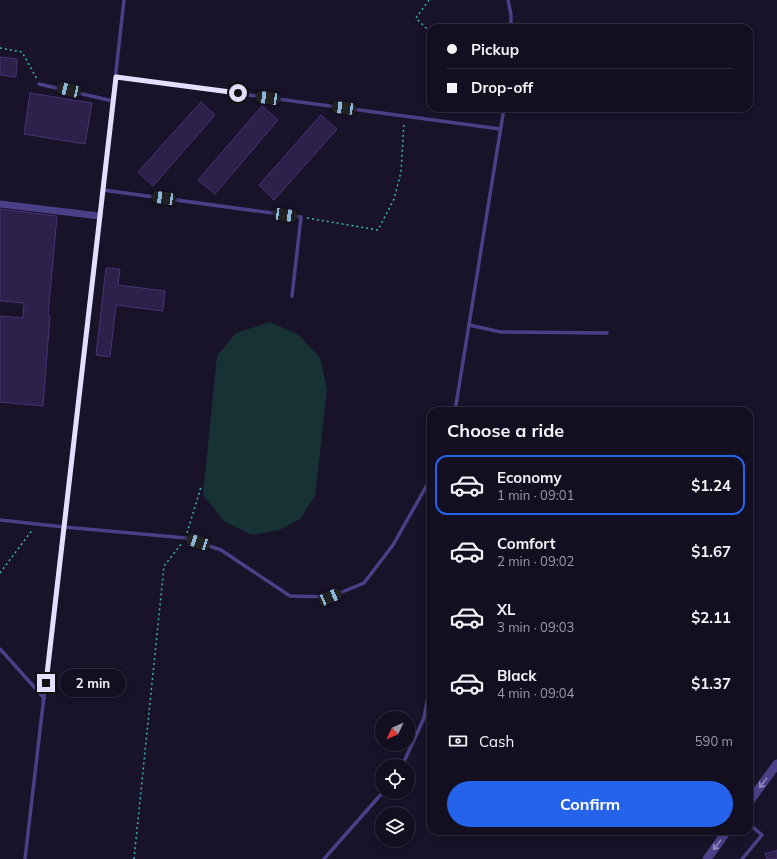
<!DOCTYPE html>
<meta charset="utf-8">
<style>
body{margin:0;font-family:Mulish,sans-serif;background:#1c1729;color:#f1f3f6;height:100vh;display:flex;flex-direction:column;font-size:15px;white-space:nowrap}
*{box-sizing:border-box;margin:0}
p{font-size:13px;color:#9d9ca5}
.icon{flex:none;width:22px;height:22px;fill:none;stroke:currentColor;stroke-width:2;stroke-linecap:round;stroke-linejoin:round}
.map{position:relative;flex:1;overflow:hidden}
.panel{position:absolute;left:427px;top:407px;width:326px;height:428px;display:flex;flex-direction:column;background:#130e20;border-radius:12px;box-shadow:0 2px 6px #0003,0 0 0 1px #322e3e}
.panel>*{flex:none}
.top-card{position:absolute;left:427px;top:24px;width:326px;height:88px;border-radius:12px;box-shadow:0 2px 6px #0003,0 0 0 1px #322e3e;display:grid;align-content:center;height:88px;padding:0 20px;background:#130e20}
.needle{width:26px;rotate:226deg}
.fabs{position:absolute;left:375px;top:711px;display:grid;gap:8px}
.fabs a{display:grid;place-items:center;width:40px;height:40px;border-radius:50%;background:#130e20;box-shadow:0 2px 6px #0003,0 0 0 1px #322e3e;font-size:20px}
.end{position:absolute;width:18px;height:18px;margin:-9px;border:5px solid #e5defd;background:#111;box-shadow:0 0 0 2px #111}
.from{border-radius:50%}
.bubble{position:absolute;height:28px;border-radius:14px;background:#130e20;box-shadow:0 2px 6px #0003,0 0 0 1px #322e3e;font-size:13px;font-weight:700;line-height:28px;text-align:center}
.car{position:absolute;width:12px;height:24px;margin:-12px -6px;border-radius:5px;box-shadow:0 0 3px 1px #0007;background:linear-gradient(#222 24%,#8ab4d8 0 40%,#222 0 76%,#8ab4d8 0 86%,#222 0)}
.top-card b{display:flex;align-items:center;gap:14px;height:38px;font-size:15px}
.top-card b+b{border-top:1px solid #322e3e}
.top-card i{width:10px;height:10px;background:#f1f3f6}
ul{padding:0;list-style:none}
li{display:flex;align-items:center;gap:12px;height:60px;margin:0 8px 6px;padding:0 12px;border:2px solid transparent;border-radius:12px}
li div{flex:1}
li b{display:block;font-size:15px}
li em{font-style:normal;font-weight:700}
li.selected{border-color:#2563eb}
li>.icon{width:36px;height:36px;stroke-width:1.5}
h2{padding:0 20px;font-size:18px;line-height:48px}
.pay{display:flex;align-items:center;gap:10px;height:44px;padding:0 20px;font-size:15px}
.pay p{margin-inline-start:auto}
.primary-button{display:flex;gap:8px;margin-top:auto;padding:8px 20px}
.primary-button a{flex:1;height:46px;border-radius:24px;background:#2563eb;color:#fff;font-size:16px;font-weight:700;line-height:46px;text-align:center}
.map>svg:first-child{display:block}
.green{fill:#163234}
.building{fill:#2d204a;stroke:#473375}
.lines{fill:none;stroke-linecap:round;stroke-linejoin:round}
.path{stroke:#38b1b7;stroke-width:1.5;stroke-dasharray:2 3;stroke-linecap:butt}
.service{stroke:#4a4087;stroke-width:3.5}
.minor{stroke:#4a4087;stroke-width:7}
.tertiary{stroke:#4a4087;stroke-width:9}
.oneway{stroke:#9087bc}
.route{stroke:#e5defd;stroke-width:5}
</style>
<div class="map">
<svg width="777" height="859" viewBox="0 0 777 859">
<rect width="100%" height="100%" fill="#19132a"/>
<path class="green" d="M 270,322 L 299,335 L 320,358 L 327,389 L 315,496 L 300,519 L 279,530 L 252,535 L 224,521 L 203,495 L 217,356 L 236,333 Z"/>
<g class="building">
<path d="M 0,57 L 17,59 L 16,77 L 0,75 Z"/>
<path d="M 30,93 L 92,103 L 85,144 L 24,134 Z"/>
<path d="M 201,102 L 215,115 L 153,186 L 138,172 Z"/>
<path d="M 262,106 L 278,120 L 215,194 L 198,180 Z"/>
<path d="M 321,115 L 337,129 L 274,200 L 259,185 Z"/>
<path d="M 0,209 L 57,216 L 48,316 L 50,316 L 43,406 L 0,402 L 0,316 L 23,318 L 24,303 L 0,301 Z"/>
<path d="M 106,268 L 120,269 L 118,285 L 165,291 L 163,311 L 116,305 L 110,357 L 96,355 Z"/>
<path d="M 777,850 L 777,859 L 767,859 L 765,854 Z"/>
</g>
<g class="lines">
<g class="path">
<path d="M 429,0 L 416,18 L 426,28 L 431,29"/>
<path d="M 0,48 L 22,52 L 37,79"/>
<path d="M 307,218 L 378,230 L 394,199 L 401,172 L 404,122"/>
<path d="M 187,533 L 201,487"/>
<path d="M 0,573 L 33,529"/>
<path d="M 134,859 L 164,566 L 182,543"/>
</g>
<g class="service">
<path d="M 508,0 L 511,15 L 511,28"/>
<path d="M 116,77 L 500,129"/>
<path d="M 39,84 L 113,101"/>
<path d="M 103,190 L 301,217 L 292,296"/>
<path d="M 469,325 L 501,332 L 607,333"/>
<path d="M 455,411 L 504,108"/>
<path d="M 0,520 L 64,527 L 186,538 L 221,550 L 290,596 L 330,597 L 364,583 L 393,545 L 431,478"/>
<path d="M 0,649 L 44,698"/>
<path d="M 402,766 L 424,718 L 431,680"/>
<path d="M 25,859 C 49,659 72,459 95,259 C 104,173 115,87 124,0"/>
<path d="M 324,859 L 383,792"/>
<path d="M 742,859 L 762,835 L 749,824"/>
</g>
<path class="minor" d="M 0,204 L 99,216"/>
<g class="tertiary">
<path d="M 749,802 L 777,764"/>
<path d="M 707,859 L 727,831"/>
</g>
</g>
<defs><path id="oneway-shaft" d="M-6 0H5M1.5-3L5.5 0L1.5 3" fill="none" stroke-width="1.6" stroke-linecap="round" stroke-linejoin="round"/></defs>
<g class="oneway">
<use href="#oneway-shaft" transform="translate(763 783) rotate(127)"/>
<use href="#oneway-shaft" transform="translate(717 845) rotate(127)"/>
</g>
<g class="lines">
<path class="route" d="M 46,683 L 116,77 L 238,93"/>
</g>
</svg>
<div class="fabs">
<a><svg class="needle" viewBox="-14 -14 28 28"><path d="M0-13l5 13h-10z" fill="#e53935"/><path d="M0 13l5-13h-10z" fill="#9d9ca5"/></svg></a>
<a><svg class="icon" aria-label="locate" viewBox="0 0 24 24"><circle cx="12" cy="12" r="6"/><path d="M12 2v4M12 18v4M2 12h4M18 12h4"/></svg></a>
<a><svg class="icon" aria-label="layers" viewBox="0 0 24 24"><path d="M12 4l9 5-9 5-9-5zM3 14l9 5 9-5"/></svg></a>
</div>
<i class="end from" style="left:238px;top:93px"></i>
<i class="end" style="left:46px;top:683px"></i>
<div class="bubble" style="left:60px;top:669px;width:66px">2 min</div>
<i class="car" style="left:69px;top:90px;rotate:283deg"></i>
<i class="car" style="left:268px;top:98px;rotate:278deg"></i>
<i class="car" style="left:344px;top:108px;rotate:277deg"></i>
<i class="car" style="left:164px;top:198px;rotate:278deg"></i>
<i class="car" style="left:285px;top:215px;rotate:98deg"></i>
<i class="car" style="left:198px;top:542px;rotate:288deg"></i>
<i class="car" style="left:330px;top:597px;rotate:67deg"></i>
<div class="top-card">
<b><i class="from"></i>Pickup</b>
<b><i></i>Drop-off</b>
</div>
<section class="panel">
<h2>Choose a ride</h2>
<ul>
<li class="selected"><svg class="icon" aria-label="car" viewBox="0 0 24 24"><path d="M5 17H2v-5l4-1 3-4h7l3 4 3 1v5h-3M9 17h6M6 11h13"/><circle cx="7" cy="17" r="2"/><circle cx="17" cy="17" r="2"/></svg><div><b>Economy</b><p>1 min · 09:01</p></div><em>$1.24</em></li>
<li><svg class="icon" aria-label="car" viewBox="0 0 24 24"><path d="M5 17H2v-5l4-1 3-4h7l3 4 3 1v5h-3M9 17h6M6 11h13"/><circle cx="7" cy="17" r="2"/><circle cx="17" cy="17" r="2"/></svg><div><b>Comfort</b><p>2 min · 09:02</p></div><em>$1.67</em></li>
<li><svg class="icon" aria-label="car" viewBox="0 0 24 24"><path d="M5 17H2v-5l4-1 3-4h7l3 4 3 1v5h-3M9 17h6M6 11h13"/><circle cx="7" cy="17" r="2"/><circle cx="17" cy="17" r="2"/></svg><div><b>XL</b><p>3 min · 09:03</p></div><em>$2.11</em></li>
<li><svg class="icon" aria-label="car" viewBox="0 0 24 24"><path d="M5 17H2v-5l4-1 3-4h7l3 4 3 1v5h-3M9 17h6M6 11h13"/><circle cx="7" cy="17" r="2"/><circle cx="17" cy="17" r="2"/></svg><div><b>Black</b><p>4 min · 09:04</p></div><em>$1.37</em></li>
</ul>
<div class="pay"><svg class="icon" aria-label="cash" viewBox="0 0 24 24"><path d="M3 7h18v10H3z"/><circle cx="12" cy="12" r="2"/></svg>Cash<p>590 m</p></div>
<div class="primary-button"><a>Confirm</a></div>
</section>
</div>
